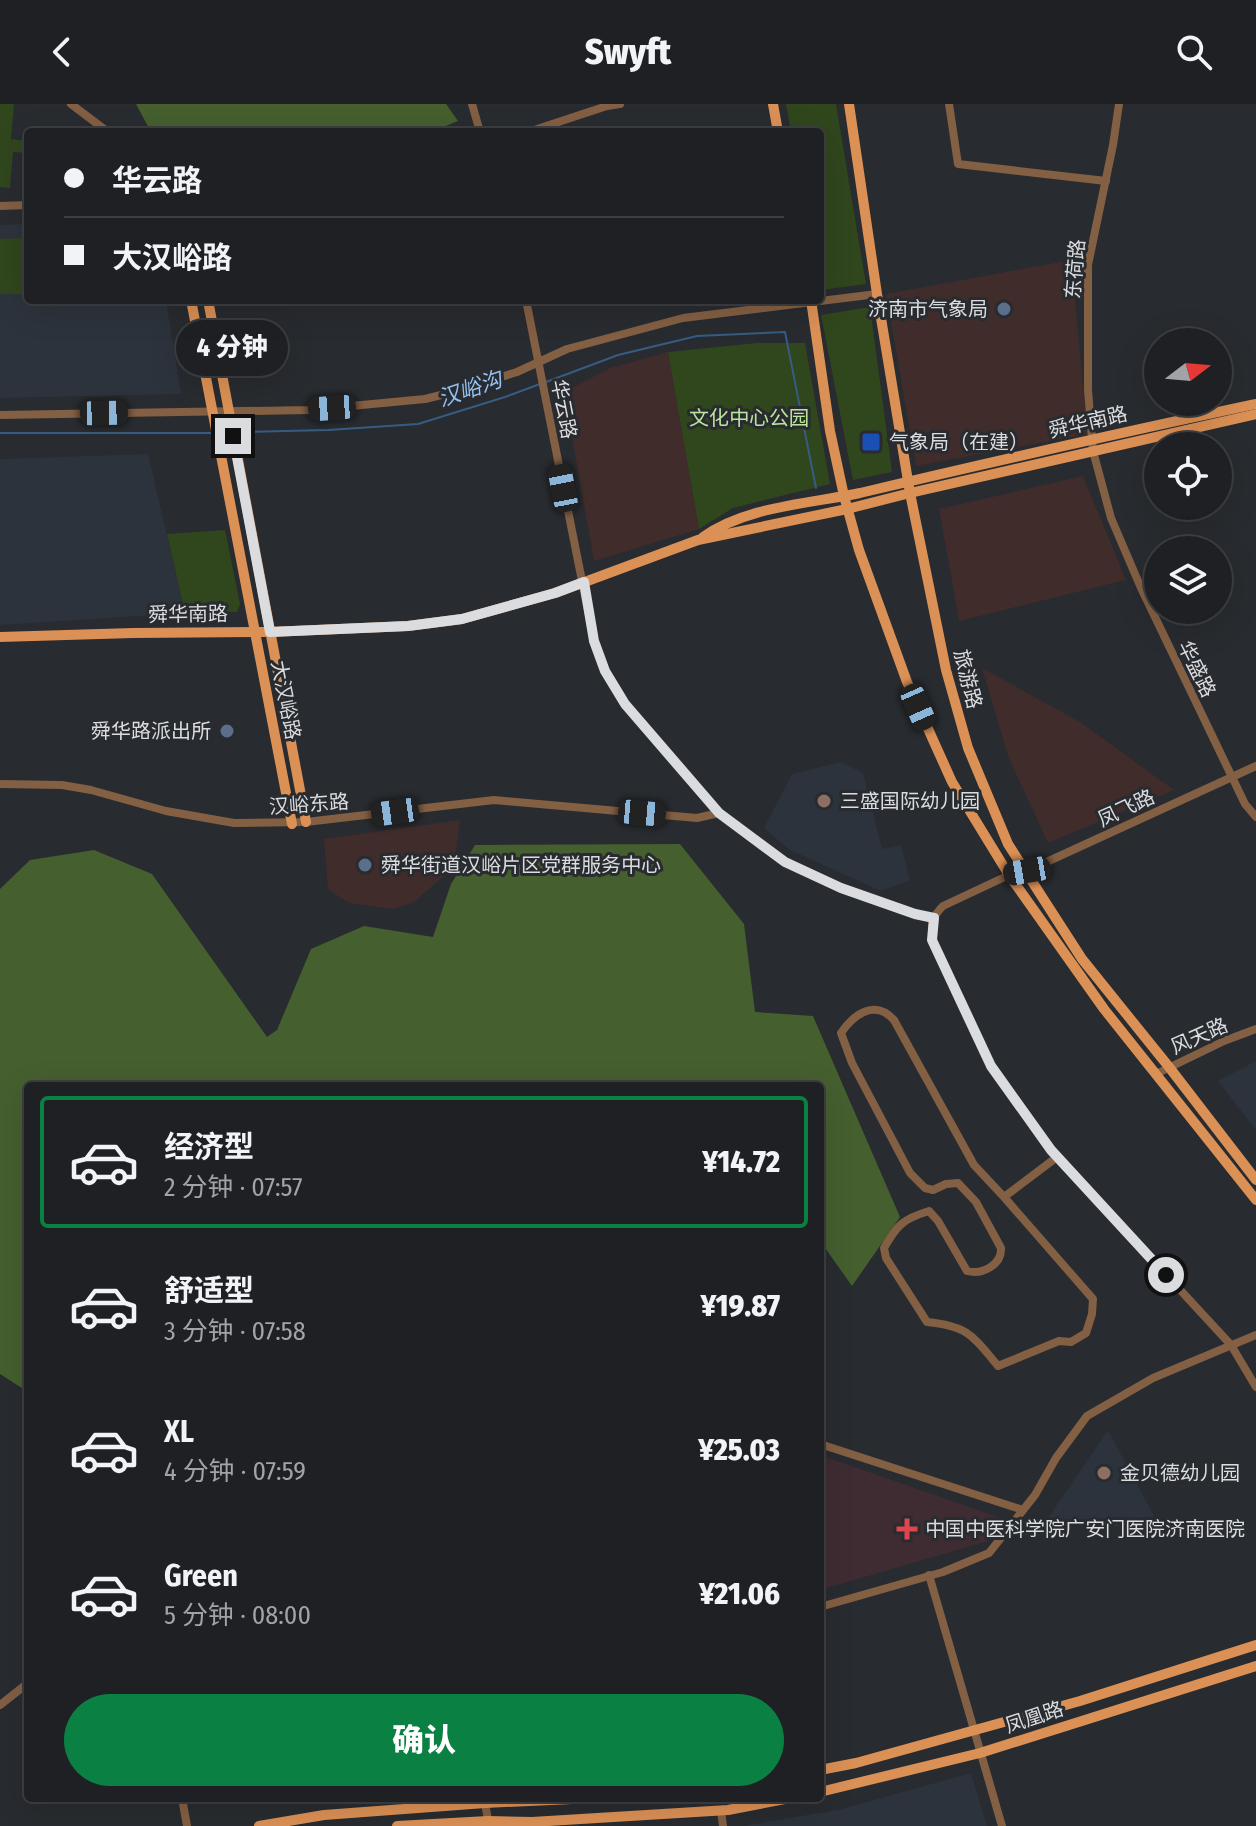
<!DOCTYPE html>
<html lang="zh">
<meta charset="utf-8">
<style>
body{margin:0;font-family:"Fira Sans Condensed","Noto Sans SC",sans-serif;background:#2b2d30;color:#f1f3f6;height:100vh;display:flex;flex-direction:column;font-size:30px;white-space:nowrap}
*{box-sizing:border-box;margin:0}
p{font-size:26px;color:#a1a3a6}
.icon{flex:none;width:44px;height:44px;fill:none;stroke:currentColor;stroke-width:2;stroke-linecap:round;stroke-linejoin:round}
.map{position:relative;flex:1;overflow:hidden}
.details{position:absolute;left:24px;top:978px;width:800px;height:720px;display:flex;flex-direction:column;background:#1e2023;border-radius:8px;box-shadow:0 8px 32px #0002,0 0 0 2px #3c3e41}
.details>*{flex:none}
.hud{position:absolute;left:24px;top:24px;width:800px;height:176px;border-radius:8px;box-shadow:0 8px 32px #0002,0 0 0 2px #3c3e41;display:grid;align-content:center;height:176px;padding:0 40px;background:#1e2023}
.needle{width:52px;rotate:74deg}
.fabs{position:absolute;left:1144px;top:224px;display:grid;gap:16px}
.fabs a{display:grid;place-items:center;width:88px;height:88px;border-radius:50%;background:#1e2023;box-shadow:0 8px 32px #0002,0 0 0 2px #3c3e41;font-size:40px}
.end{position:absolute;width:36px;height:36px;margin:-18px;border:10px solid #dadcdf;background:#111;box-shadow:0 0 0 4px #111}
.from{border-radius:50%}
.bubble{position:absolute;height:56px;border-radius:28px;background:#1e2023;box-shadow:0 8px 32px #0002,0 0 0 2px #3c3e41;font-size:26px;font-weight:800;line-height:56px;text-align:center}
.car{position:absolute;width:24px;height:48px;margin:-24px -12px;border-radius:10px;box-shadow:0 0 6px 2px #0007;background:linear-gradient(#222 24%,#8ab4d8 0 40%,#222 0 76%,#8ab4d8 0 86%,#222 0)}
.hud b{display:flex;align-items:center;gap:28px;height:76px;font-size:30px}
.hud b+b{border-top:2px solid #3c3e41}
.hud i{width:20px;height:20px;background:#f1f3f6}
ul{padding:14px 0 0;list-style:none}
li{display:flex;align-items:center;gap:24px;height:132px;margin:0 16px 12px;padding:0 24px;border:4px solid transparent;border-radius:8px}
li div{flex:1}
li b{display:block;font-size:30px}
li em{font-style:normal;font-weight:800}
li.current{border-color:#0b8043}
li>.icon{width:72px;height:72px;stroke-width:1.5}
.action{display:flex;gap:16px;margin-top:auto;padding:16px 40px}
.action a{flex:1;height:92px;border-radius:48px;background:#0b8043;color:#fff;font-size:32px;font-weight:800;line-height:92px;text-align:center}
header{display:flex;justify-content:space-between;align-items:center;height:104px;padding:0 40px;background:#1e2023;font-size:36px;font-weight:800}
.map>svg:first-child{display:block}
.commercial{fill:#402c2b}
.built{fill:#2d333c}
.medical{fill:#3f2c33}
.green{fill:#30461d}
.forest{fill:#455f2f}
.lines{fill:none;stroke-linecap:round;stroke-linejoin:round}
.stream{stroke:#365c83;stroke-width:2}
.minor{stroke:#835f43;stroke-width:8}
.major{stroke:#db9055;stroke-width:10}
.route{stroke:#dadcdf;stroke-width:10}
.service-dot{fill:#5c6f8a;stroke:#282b2f;stroke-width:3}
.transit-dot{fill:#1a4fb4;stroke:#282b2f;stroke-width:3}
.education-dot{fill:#8d6e63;stroke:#282b2f;stroke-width:3}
.health-dot{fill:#e0444e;stroke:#282b2f;stroke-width:3}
.labels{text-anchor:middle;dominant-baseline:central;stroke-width:6;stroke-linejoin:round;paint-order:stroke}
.street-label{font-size:20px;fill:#dadcdf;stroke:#282b2f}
.poi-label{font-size:20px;fill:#dadcdf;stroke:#282b2f;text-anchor:start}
.park-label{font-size:20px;fill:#bbe59a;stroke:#282b2f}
.water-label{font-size:22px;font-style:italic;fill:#94c2f4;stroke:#282b2f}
</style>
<header><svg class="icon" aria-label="back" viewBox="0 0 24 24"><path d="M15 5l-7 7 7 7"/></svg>Swyft<svg class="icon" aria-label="search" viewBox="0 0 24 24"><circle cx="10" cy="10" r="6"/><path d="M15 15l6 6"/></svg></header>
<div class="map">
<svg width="1256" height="1722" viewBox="0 0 1256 1722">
<rect width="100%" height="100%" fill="#282b2f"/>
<g class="commercial">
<path d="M 1071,156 L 1088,330 L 916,362 L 886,190 Z"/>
<path d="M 668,248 L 699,425 L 594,457 L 564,288 L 610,264 Z"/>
<path d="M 1083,372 L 1126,476 L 959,517 L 939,405 Z"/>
<path d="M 982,564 L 1080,618 L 1174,686 L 1048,739 L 1008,652 Z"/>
<path d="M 460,716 L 454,763 L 413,799 L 392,805 L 349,799 L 328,785 L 324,735 Z"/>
</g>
<g class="built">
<path d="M 28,120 L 28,196 L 166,196 L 181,290 L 0,294 L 0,121 Z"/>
<path d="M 148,350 L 185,509 L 0,521 L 0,355 Z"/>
<path d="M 841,658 L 863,669 L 882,745 L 901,741 L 910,776 L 881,787 L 790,746 L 764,724 L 792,670 Z"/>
<path d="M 1256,957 L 1256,1026 L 1218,977 Z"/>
<path d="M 1108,1326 L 1154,1412 L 1135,1423 L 1044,1420 Z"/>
<path d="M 971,1669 L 987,1722 L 743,1722 L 838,1706 Z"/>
</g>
<path class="medical" d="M 820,1351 L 1001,1414 L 988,1437 L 820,1486 Z"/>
<g class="green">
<path d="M 0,0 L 14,0 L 11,35 L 28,37 L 28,49 L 13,48 L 10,84 L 0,83 Z"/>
<path d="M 786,0 L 836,0 L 866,180 L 820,186 L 820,28 L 791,28 Z"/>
<path d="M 28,134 L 28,190 L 0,190 L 0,135 Z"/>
<path d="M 870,203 L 892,368 L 853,376 L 821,211 Z"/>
<path d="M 757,239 L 805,239 L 830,380 L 733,404 L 699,425 L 668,248 Z"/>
<path d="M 225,426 L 240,500 L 237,508 L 185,509 L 167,430 Z"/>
</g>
<g class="forest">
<path d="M 136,0 L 446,0 L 458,17 L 431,28 L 151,28 Z"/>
<path d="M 680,740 L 744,820 L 755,908 L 813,912 L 900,1113 L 852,1182 L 823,1141 L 820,1141 L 820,982 L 28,982 L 28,1288 L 0,1270 L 0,785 L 30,756 L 94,746 L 152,770 L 267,933 L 277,926 L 311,845 L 364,822 L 433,833 L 451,780 L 475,741 Z"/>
</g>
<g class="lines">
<g class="stream">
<path d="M 546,278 L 618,251 L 697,232 L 785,228 L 816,384"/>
<path d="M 237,328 L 328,326 L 418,320 L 505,293 L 540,280"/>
<path d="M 0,329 L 211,329"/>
</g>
<g class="minor">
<path d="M 71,0 L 108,28"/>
<path d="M 472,0 L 480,28"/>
<path d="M 949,0 L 958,60 L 1106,77"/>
<path d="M 1119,0 L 1113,41 L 1088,161 L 1088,286 L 1093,347 L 1111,414 L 1141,484 L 1245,700 L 1256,713"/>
<path d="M 528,28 L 607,2 L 620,0"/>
<path d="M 0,102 L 28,101"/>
<path d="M 526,196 L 594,537 L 605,567 L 625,600 L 719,709 L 785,758 L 841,784 L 915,810 L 934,814"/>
<path d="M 0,311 L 309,306 L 425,295 L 453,288 L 517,268 L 567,245 L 683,214 L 877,190"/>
<path d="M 1256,662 L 1027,767 L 1009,771 L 943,802 C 931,814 932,819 932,836 L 991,962 L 1051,1046 L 1231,1241 L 1256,1283"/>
<path d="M 0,680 L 62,681 L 91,686 L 166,707 L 234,719 L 306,718 L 494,696 L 697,714 L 719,709"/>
<path d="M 1156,970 L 1224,937 L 1256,925"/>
<path d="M 1004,1093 L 1093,1195 L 1092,1210 L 1086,1229 L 1071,1238 L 1059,1237 L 998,1262 C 973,1232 968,1222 927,1218 L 886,1154 L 884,1144 C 897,1121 903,1115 929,1107 L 938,1117 L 967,1167 C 982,1171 1002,1161 1001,1144 L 976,1098 L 958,1079 L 946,1080 L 933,1086 L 925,1084 L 910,1069 L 852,959 L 841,929 C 854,910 875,895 894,916 L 974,1061 L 1004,1093 L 1057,1053"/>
<path d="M 820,1340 L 1023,1406"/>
<path d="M 929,1471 L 1002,1722"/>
<path d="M 820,1503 L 943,1468 L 989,1449 L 1035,1391 L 1056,1354 L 1087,1312 L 1153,1274 L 1256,1231"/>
<path d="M 0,1601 L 28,1579"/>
<path d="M 182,1694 L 187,1722"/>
<path d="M 484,1694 L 489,1721"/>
<path d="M 721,1707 L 723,1722"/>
</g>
<g class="major">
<path d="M 773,0 L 778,28"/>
<path d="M 849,0 L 877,190 L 910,389 L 946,566 L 968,644 L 1008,740 L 1082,855 L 1169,963 L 1256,1076"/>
<path d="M 191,196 L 292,720"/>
<path d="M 208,196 L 306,718"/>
<path d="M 811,196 L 830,327 L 844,392 L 859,446 L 907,578 L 952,678 L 1009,771 L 1104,905 L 1256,1096"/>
<path d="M 703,433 C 747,402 808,400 860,389 C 992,358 1124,328 1256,300"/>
<path d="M 0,533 L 133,529 L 270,528 L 408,522 L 462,515 L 555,489 L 698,436 L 847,405 L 910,389 L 1256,310"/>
<path d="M 820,1666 L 856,1659 L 1080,1597 L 1256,1541"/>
<path d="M 820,1688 L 980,1649 L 1256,1562"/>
<path d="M 259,1722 L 324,1711 L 485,1699 L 594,1694"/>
<path d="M 397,1722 L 488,1717 L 532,1718 L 728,1706 L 790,1694"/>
</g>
</g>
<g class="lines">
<path class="route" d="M 233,332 L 270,528 L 408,522 L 462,515 L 555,489 L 584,478 L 594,537 L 605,567 L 625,600 L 719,709 L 785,758 L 841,784 L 915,810 L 934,814 L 932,836 L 991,962 L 1051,1046 L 1166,1171"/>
</g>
<g class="service-dot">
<circle cx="1004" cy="205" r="8"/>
<circle cx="227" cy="627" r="8"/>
<circle cx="365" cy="761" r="8"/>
</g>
<rect class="transit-dot" x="861" y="328" width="20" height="20" rx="4"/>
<g class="education-dot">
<circle cx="824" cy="697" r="8"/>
<circle cx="1104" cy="1369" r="8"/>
</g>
<path class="health-dot" d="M903 1413h8v8h8v8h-8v8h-8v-8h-8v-8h8z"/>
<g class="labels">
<g class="street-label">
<text transform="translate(1075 165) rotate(-85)">东荷路</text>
<text transform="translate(564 305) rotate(79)">华云路</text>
<text transform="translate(1088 318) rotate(-13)">舜华南路</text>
<text transform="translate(188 510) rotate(-1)">舜华南路</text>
<text transform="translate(1197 565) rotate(64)">华盛路</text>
<text transform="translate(968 575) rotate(76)">旅游路</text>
<text transform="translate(286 596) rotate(79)">大汉峪路</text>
<text transform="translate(309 700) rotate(-4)">汉峪东路</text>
<text transform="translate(1126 704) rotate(-25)">凤飞路</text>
<text transform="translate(1199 932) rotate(-24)">风天路</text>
<text transform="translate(1034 1613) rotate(-18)">凤凰路</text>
</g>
<g class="poi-label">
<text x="988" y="205" text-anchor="end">济南市气象局</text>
<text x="889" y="338">气象局（在建）</text>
<text x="211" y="627" text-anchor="end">舜华路派出所</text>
<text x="840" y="697">三盛国际幼儿园</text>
<text x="381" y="761">舜华街道汉峪片区党群服务中心</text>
<text x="1120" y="1369">金贝德幼儿园</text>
<text x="925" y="1425">中国中医科学院广安门医院济南医院</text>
</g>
<g class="park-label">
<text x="749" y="314">文化中心公园</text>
</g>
<g class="water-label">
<text transform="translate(470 285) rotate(-19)">汉峪沟</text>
</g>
</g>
</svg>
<div class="fabs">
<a><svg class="needle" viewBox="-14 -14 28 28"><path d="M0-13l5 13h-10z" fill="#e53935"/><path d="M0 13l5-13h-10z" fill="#a1a3a6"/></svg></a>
<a><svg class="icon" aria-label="locate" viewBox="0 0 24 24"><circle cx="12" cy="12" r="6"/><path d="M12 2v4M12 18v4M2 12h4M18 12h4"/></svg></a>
<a><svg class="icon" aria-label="layers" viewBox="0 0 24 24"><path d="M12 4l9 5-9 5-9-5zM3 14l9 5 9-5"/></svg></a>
</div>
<i class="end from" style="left:1166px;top:1171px"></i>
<i class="end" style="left:233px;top:332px"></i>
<div class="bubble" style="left:176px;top:216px;width:112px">4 分钟</div>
<i class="car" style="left:332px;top:304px;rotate:266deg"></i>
<i class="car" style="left:104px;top:309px;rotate:89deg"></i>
<i class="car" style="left:563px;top:384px;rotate:349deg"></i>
<i class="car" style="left:918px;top:603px;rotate:156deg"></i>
<i class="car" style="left:395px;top:708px;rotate:262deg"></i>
<i class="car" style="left:642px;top:709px;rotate:95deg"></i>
<i class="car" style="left:1027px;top:767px;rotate:260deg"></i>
<div class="hud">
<b><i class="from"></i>华云路</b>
<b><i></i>大汉峪路</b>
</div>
<section class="details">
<ul>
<li class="current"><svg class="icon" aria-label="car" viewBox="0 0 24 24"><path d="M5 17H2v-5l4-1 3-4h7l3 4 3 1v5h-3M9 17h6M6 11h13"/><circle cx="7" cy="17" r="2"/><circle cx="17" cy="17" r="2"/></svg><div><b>经济型</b><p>2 分钟 · 07:57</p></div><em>¥14.72</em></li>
<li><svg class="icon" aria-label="car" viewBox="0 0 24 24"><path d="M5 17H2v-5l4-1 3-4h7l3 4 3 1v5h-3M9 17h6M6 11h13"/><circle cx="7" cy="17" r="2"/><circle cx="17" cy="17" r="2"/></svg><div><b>舒适型</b><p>3 分钟 · 07:58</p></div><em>¥19.87</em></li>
<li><svg class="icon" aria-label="car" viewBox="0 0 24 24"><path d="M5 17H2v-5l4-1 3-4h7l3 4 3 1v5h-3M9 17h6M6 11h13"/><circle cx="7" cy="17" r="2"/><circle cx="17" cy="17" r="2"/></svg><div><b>XL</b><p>4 分钟 · 07:59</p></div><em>¥25.03</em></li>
<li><svg class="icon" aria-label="car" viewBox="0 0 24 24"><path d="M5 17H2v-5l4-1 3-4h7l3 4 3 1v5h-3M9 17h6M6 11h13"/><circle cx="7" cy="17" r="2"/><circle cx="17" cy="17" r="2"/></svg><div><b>Green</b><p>5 分钟 · 08:00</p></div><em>¥21.06</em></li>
</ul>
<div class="action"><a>确认</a></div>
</section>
</div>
